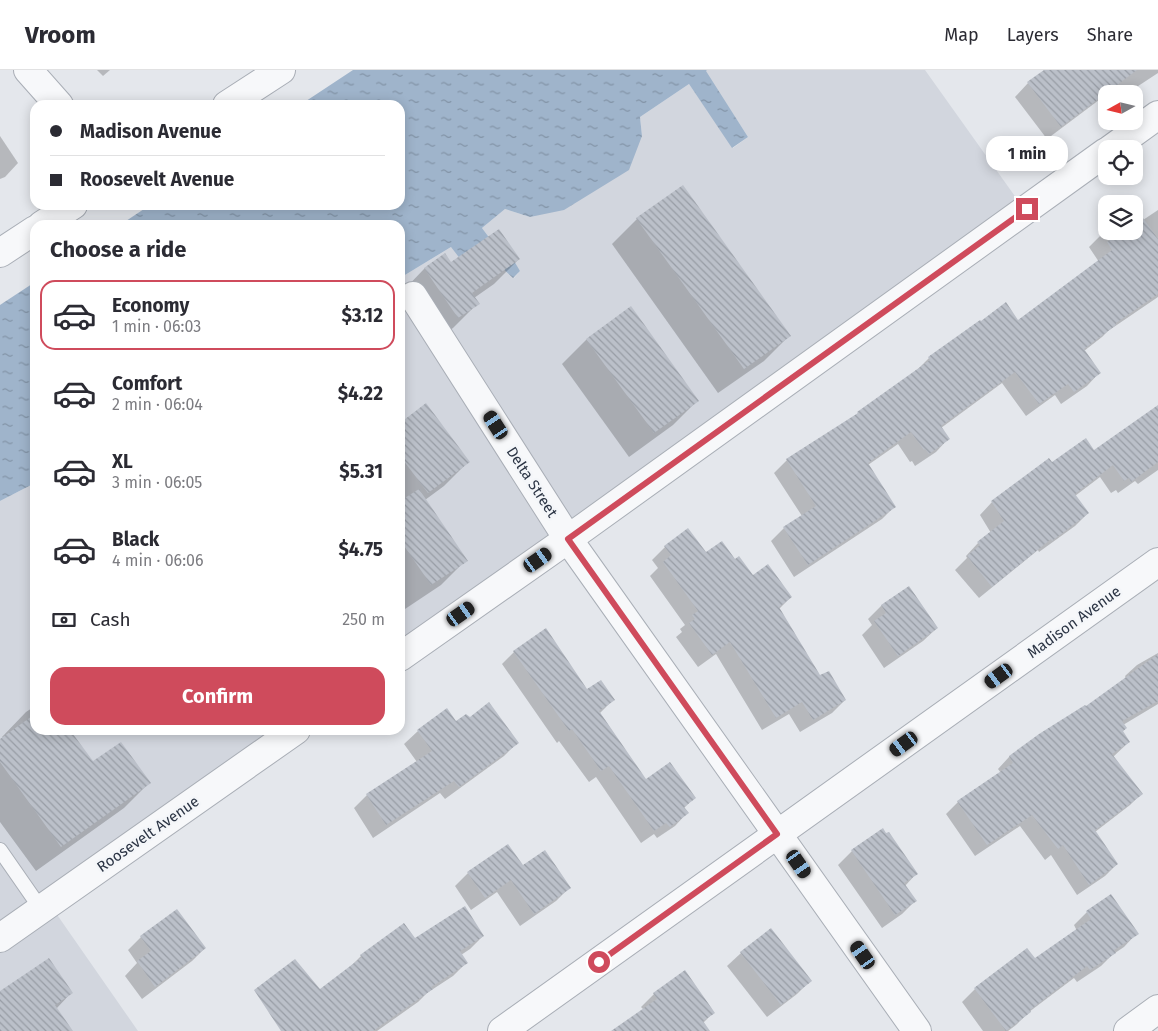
<!DOCTYPE html>
<meta charset="utf-8">
<style>
body{margin:0;font-family:"Fira Sans",sans-serif;background:#f2f2f3;color:#2b2b33;height:100vh;display:flex;flex-direction:column;font-size:19px;white-space:nowrap}
*{box-sizing:border-box;margin:0}
p{font-size:16px;color:#7c7c81}
.icon{flex:none;width:28px;height:28px;fill:none;stroke:currentColor;stroke-width:2;stroke-linecap:round;stroke-linejoin:round}
.map{position:relative;flex:1;overflow:hidden}
.sheet{position:absolute;left:30px;top:150px;width:375px;height:515px;display:flex;flex-direction:column;background:#fff;border-radius:15px;box-shadow:0 2px 12px #0003}
.sheet>*{flex:none}
.guide{position:absolute;left:30px;top:30px;width:375px;height:110px;border-radius:15px;box-shadow:0 2px 12px #0003;display:grid;align-content:center;height:110px;padding:0 20px;background:#fff}
.needle{width:32px;rotate:262deg}
.fabs{position:absolute;left:1098px;top:15px;display:grid;gap:10px}
.fabs a{display:grid;place-items:center;width:45px;height:45px;border-radius:10px;background:#fff;box-shadow:0 2px 12px #0003;font-size:25px}
.end{position:absolute;width:22px;height:22px;margin:-11px;border:6px solid #cf4b5c;background:#fff;box-shadow:0 0 0 2px #fff}
.from{border-radius:50%}
.bubble{position:absolute;height:35px;border-radius:15px;background:#fff;box-shadow:0 2px 12px #0003;font-size:16px;font-weight:700;line-height:35px;text-align:center}
.car{position:absolute;width:15px;height:30px;margin:-15px -8px;border-radius:6px;box-shadow:0 0 4px 1px #0007;background:linear-gradient(#222 24%,#8ab4d8 0 40%,#222 0 76%,#8ab4d8 0 86%,#222 0)}
.guide b{display:flex;align-items:center;gap:18px;height:48px;font-size:19px}
.guide b+b{border-top:1px solid #e1e1e2}
.guide i{width:12px;height:12px;background:#2b2b33}
ul{padding:0;list-style:none}
li{display:flex;align-items:center;gap:15px;height:70px;margin:0 10px 8px;padding:0 10px;border:2px solid transparent;border-radius:15px}
li div{flex:1}
li b{display:block;font-size:19px}
li em{font-style:normal;font-weight:700}
li.selected{border-color:#cf4b5c}
li>.icon{width:45px;height:45px;stroke-width:1.5}
h2{padding:0 20px;font-size:22px;line-height:60px}
.pay{display:flex;align-items:center;gap:12px;height:55px;padding:0 20px;font-size:19px}
.pay p{margin-inline-start:auto}
.cta{display:flex;gap:10px;margin-top:auto;padding:10px 20px}
.cta a{flex:1;height:58px;border-radius:15px;background:#cf4b5c;color:#fff;font-size:20px;font-weight:700;line-height:58px;text-align:center}
header{display:flex;align-items:center;gap:30px;box-sizing:border-box;height:70px;padding:0 25px;background:#fff;border-bottom:1px solid #e1e1e2}
header strong{font-size:24px}
nav{display:flex;gap:28px;margin-inline-start:auto;font-size:18px}
.map>svg:first-child{display:block}
.built{fill:#d2d6de}
.water{fill:url(#water-ripples)}
.shadow{fill:#0003}
.building{fill:url(#building-back-hatch)}
.lines{fill:none;stroke-linecap:round;stroke-linejoin:round}
.lane-casing{stroke:#a9aeb6;stroke-width:16}
.street-casing{stroke:#a9aeb6;stroke-width:30}
.lane{stroke:#f7f8fa;stroke-width:14}
.street{stroke:#f7f8fa;stroke-width:28}
.route{stroke:#cf4b5c;stroke-width:6}
.labels{text-anchor:middle;dominant-baseline:central;stroke-width:5;stroke-linejoin:round;paint-order:stroke}
.street-label{font-size:15px;fill:#2b3444;stroke:#f4f6f9}
</style>
<header>
<strong>Vroom</strong>
<nav><a>Map</a><a>Layers</a><a>Share</a></nav>
</header>
<div class="map">
<svg width="1158" height="961" viewBox="0 0 1158 961">
<defs>
<pattern id="water-ripples" width="26" height="14" patternUnits="userSpaceOnUse" patternTransform="scale(1.25)"><rect width="26" height="14" fill="#9fb4cb"/><path d="M2 4q2-2 4 0t4 0M15 11q2-2 4 0t4 0" fill="none" stroke="#8293a6"/></pattern>
<pattern id="building-back-hatch" width="6" height="6" patternUnits="userSpaceOnUse" patternTransform="scale(1.25)"><rect width="6" height="6" fill="#bbc0c9"/><path d="M-1 5l2 2M0 0l6 6M5-1l2 2" fill="none" stroke="#989da5"/></pattern>
</defs>
<rect width="100%" height="100%" fill="#e4e7ec"/>
<g class="built">
<path d="M 707,0 L 925,0 L 1019,132 L 400,572 L 400,208 L 451,177 L 492,187 L 514,208 L 520,201 L 497,178 L 482,158 L 505,139 L 530,147 L 642,66 L 640,47 L 689,14 L 733,78 L 748,67 L 705,1 Z"/>
<path d="M 35,413 L 35,660 L 277,660 L 44,826 L 138,961 L 0,961 L 0,431 Z"/>
</g>
<g class="water">
<path d="M 353,0 L 707,0 L 706,1 L 748,67 L 732,78 L 689,14 L 640,47 L 642,66 L 629,100 L 564,140 L 530,147 L 505,139 L 482,158 L 497,178 L 504,174 L 520,201 L 513,208 L 492,188 L 468,199 L 451,177 L 400,208 L 400,155 L 120,155 L 150,135 L 400,135 L 400,35 L 300,35 Z"/>
<path d="M 35,212 L 35,413 L 0,431 L 0,235 Z"/>
</g>
<g class="shadow">
<path d="M 97,0 L 110,0 L 103,6 Z"/>
<path d="M 1046,0 L 1158,0 L 1158,3 L 1126,24 L 1106,24 L 1106,31 L 1103,27 L 1047,69 L 1015,27 L 1028,13 Z"/>
<path d="M 0,66 L 18,93 L 5,107 L 0,109 Z"/>
<path d="M 1158,140 L 1158,227 L 1108,261 L 1102,267 L 1084,281 L 1099,303 L 1087,316 L 1061,334 L 1055,325 L 1026,346 L 1002,313 L 941,358 L 948,369 L 936,382 L 915,396 L 912,391 L 910,392 L 898,374 L 868,395 L 894,437 L 882,449 L 794,507 L 771,471 L 784,458 L 802,446 L 774,403 L 787,390 L 853,348 L 858,343 L 916,301 L 929,288 L 1018,252 L 1099,192 L 1089,177 L 1102,164 L 1106,161 L 1134,161 L 1134,156 Z"/>
<path d="M 637,149 L 789,266 L 764,291 L 718,323 L 612,174 Z"/>
<path d="M 445,185 L 450,193 L 519,189 L 494,214 L 474,228 L 478,233 L 453,258 L 433,272 L 400,224 L 424,199 Z"/>
<path d="M 587,269 L 698,330 L 673,355 L 629,387 L 562,294 Z"/>
<path d="M 1158,341 L 1158,400 L 1138,414 L 1135,411 L 1118,423 L 1116,420 L 1111,423 L 1100,407 L 1075,426 L 1088,443 L 1075,456 L 1039,482 L 1038,480 L 979,528 L 955,500 L 967,488 L 966,486 L 978,473 L 991,463 L 980,445 L 992,432 L 1052,393 L 1094,382 Z"/>
<path d="M 400,354 L 468,392 L 444,416 L 425,430 L 466,490 L 441,515 L 405,539 L 400,531 Z"/>
<path d="M 665,477 L 735,490 L 752,507 L 791,527 L 779,539 L 820,607 L 845,630 L 832,643 L 800,662 L 789,644 L 762,660 L 716,584 L 698,597 L 676,567 L 682,562 L 680,559 L 685,555 L 650,506 L 658,498 L 652,490 Z"/>
<path d="M 908,518 L 937,558 L 923,571 L 884,598 L 862,565 L 872,555 L 868,549 L 881,536 Z"/>
<path d="M 514,582 L 587,621 L 613,630 L 600,643 L 646,711 L 694,728 L 684,738 L 687,743 L 675,756 L 657,768 L 654,764 L 641,773 L 596,707 L 589,712 L 559,671 L 557,673 L 502,594 Z"/>
<path d="M 1158,583 L 1158,634 L 1123,655 L 1126,658 L 1122,662 L 1129,672 L 1113,687 L 1141,724 L 1130,735 L 1095,762 L 1117,794 L 1105,806 L 1077,825 L 1051,785 L 1045,790 L 1020,756 L 975,786 L 946,744 L 958,732 L 1001,703 L 998,699 L 1009,687 L 1040,665 L 1086,638 L 1126,608 L 1125,606 L 1137,595 Z"/>
<path d="M 35,636 L 35,660 L 69,660 L 93,693 L 149,713 L 124,738 L 36,801 L 0,752 L 0,671 L 3,669 L 2,667 L 26,642 Z"/>
<path d="M 446,640 L 455,653 L 517,673 L 504,686 L 445,729 L 440,723 L 373,768 L 354,738 L 367,725 L 417,692 L 404,674 L 418,661 Z"/>
<path d="M 883,760 L 916,804 L 905,816 L 915,831 L 902,844 L 882,858 L 838,795 L 852,781 Z"/>
<path d="M 523,797 L 569,818 L 556,831 L 520,856 L 497,822 L 471,840 L 455,816 L 468,803 Z"/>
<path d="M 1087,842 L 1137,863 L 1124,877 L 1112,885 L 1101,896 L 1077,912 L 1074,908 L 1029,942 L 1016,955 L 1008,961 L 983,961 L 962,932 L 975,919 L 1035,890 L 1077,861 L 1074,855 Z"/>
<path d="M 771,860 L 810,911 L 797,924 L 767,947 L 727,896 L 741,883 Z"/>
<path d="M 483,866 L 470,879 L 461,885 L 466,893 L 453,906 L 427,923 L 418,932 L 377,961 L 302,961 L 348,899 L 361,886 L 414,870 Z"/>
<path d="M 141,867 L 205,878 L 192,891 L 142,929 L 125,906 L 137,893 L 128,880 Z"/>
<path d="M 0,923 L 71,923 L 56,939 L 72,961 L 0,961 Z"/>
<path d="M 654,924 L 713,943 L 703,953 L 709,961 L 613,961 L 644,940 L 641,937 Z"/>
</g>
<g class="building">
<path d="M 1044,0 L 1137,0 L 1061,57 L 1027,12 Z"/>
<path d="M 683,115 L 791,266 L 744,299 L 636,148 Z"/>
<path d="M 1143,148 L 1158,169 L 1158,224 L 1116,253 L 1116,255 L 1084,279 L 1101,303 L 1074,322 L 1068,314 L 1039,334 L 1015,302 L 941,356 L 950,369 L 929,384 L 925,379 L 924,380 L 911,362 L 868,393 L 896,437 L 808,495 L 783,457 L 816,436 L 786,389 L 858,343 L 857,342 L 930,290 L 928,287 L 980,250 L 981,251 L 1006,232 L 1018,250 L 1112,180 L 1107,172 L 1123,161 L 1134,161 L 1134,154 Z"/>
<path d="M 499,159 L 520,189 L 472,223 L 480,234 L 458,248 L 424,198 L 445,183 L 451,192 Z"/>
<path d="M 631,236 L 699,331 L 654,363 L 586,269 Z"/>
<path d="M 426,333 L 470,392 L 428,423 L 400,386 L 400,353 Z"/>
<path d="M 1158,335 L 1158,392 L 1131,412 L 1129,408 L 1124,411 L 1113,395 L 1075,424 L 1089,443 L 1052,471 L 1051,469 L 992,517 L 967,486 L 980,475 L 977,472 L 1004,451 L 991,431 L 1049,388 L 1052,392 L 1086,368 L 1094,380 Z"/>
<path d="M 419,419 L 468,491 L 431,515 L 400,470 L 400,431 Z"/>
<path d="M 688,458 L 706,482 L 722,471 L 735,489 L 739,486 L 753,505 L 768,494 L 792,527 L 779,537 L 820,605 L 829,601 L 846,630 L 813,650 L 802,632 L 776,648 L 730,572 L 712,585 L 689,553 L 695,549 L 692,545 L 698,541 L 663,492 L 671,485 L 664,476 Z"/>
<path d="M 909,516 L 938,558 L 898,586 L 874,551 L 886,543 L 881,535 Z"/>
<path d="M 546,558 L 587,619 L 601,610 L 615,630 L 599,641 L 646,709 L 670,692 L 696,728 L 684,737 L 689,743 L 670,757 L 666,753 L 654,761 L 609,696 L 601,701 L 572,659 L 569,661 L 513,581 Z"/>
<path d="M 1158,584 L 1158,631 L 1122,651 L 1127,658 L 1123,661 L 1130,672 L 1112,684 L 1143,724 L 1095,760 L 1118,794 L 1089,815 L 1063,775 L 1058,779 L 1032,745 L 987,775 L 957,731 L 1013,693 L 1009,686 L 1039,664 L 1085,635 L 1086,636 Z"/>
<path d="M 489,632 L 519,673 L 459,717 L 454,711 L 386,755 L 366,724 L 432,681 L 417,660 L 447,638 L 456,651 L 466,644 L 470,647 Z"/>
<path d="M 35,644 L 35,660 L 70,660 L 93,691 L 121,672 L 151,713 L 61,777 L 0,692 L 0,669 Z"/>
<path d="M 883,758 L 886,763 L 889,762 L 918,804 L 904,813 L 917,831 L 895,845 L 851,780 Z"/>
<path d="M 508,774 L 523,795 L 545,780 L 571,818 L 534,844 L 511,810 L 485,828 L 467,802 Z"/>
<path d="M 1111,824 L 1139,864 L 1114,880 L 1116,883 L 1090,900 L 1087,896 L 1030,940 L 1031,942 L 1006,961 L 974,918 L 1027,878 L 1035,888 L 1091,849 L 1086,841 Z"/>
<path d="M 465,836 L 484,866 L 460,881 L 468,893 L 431,917 L 433,919 L 373,961 L 281,961 L 254,920 L 295,889 L 320,919 L 362,887 L 360,885 L 404,853 L 415,868 Z"/>
<path d="M 177,839 L 206,878 L 155,917 L 137,891 L 151,881 L 140,866 Z"/>
<path d="M 771,858 L 812,911 L 781,935 L 740,882 Z"/>
<path d="M 49,888 L 73,923 L 55,935 L 73,961 L 0,961 L 0,921 Z"/>
<path d="M 685,900 L 715,943 L 703,951 L 710,961 L 611,961 L 657,929 L 653,923 Z"/>
</g>
<g class="lines">
<g class="lane-casing">
<path id="lane" d="M 0,780 L 41,839"/>
</g>
<g class="street-casing">
<g id="street">
<path d="M 28,0 L 59,35"/>
<path d="M 227,35 L 281,0"/>
<path d="M 1111,79 L 1158,45"/>
<path d="M 42,155 L 73,135"/>
<path d="M 0,183 L 35,160"/>
<path d="M 413,226 L 568,469 L 917,961"/>
<path d="M 400,587 L 568,469 L 1106,82"/>
<path d="M 0,868 L 296,660"/>
<path d="M 502,961 L 1158,492"/>
<path d="M 1128,961 L 1158,939"/>
</g>
</g>
<use href="#lane" class="lane"/>
<use href="#street" class="street"/>
</g>
<g class="lines">
<path class="route" d="M 599,892 L 777,764 L 568,469 L 1027,139"/>
</g>
<g class="labels">
<g class="street-label">
<text transform="translate(532 412) rotate(57)">Delta Street</text>
<text transform="translate(1074 552) rotate(-36)">Madison Avenue</text>
<text transform="translate(148 764) rotate(-35)">Roosevelt Avenue</text>
</g>
</g>
</svg>
<div class="fabs">
<a><svg class="needle" viewBox="-14 -14 28 28"><path d="M0-13l5 13h-10z" fill="#e53935"/><path d="M0 13l5-13h-10z" fill="#7c7c81"/></svg></a>
<a><svg class="icon" aria-label="locate" viewBox="0 0 24 24"><circle cx="12" cy="12" r="6"/><path d="M12 2v4M12 18v4M2 12h4M18 12h4"/></svg></a>
<a><svg class="icon" aria-label="layers" viewBox="0 0 24 24"><path d="M12 4l9 5-9 5-9-5zM3 14l9 5 9-5"/></svg></a>
</div>
<i class="end from" style="left:599px;top:892px"></i>
<i class="end" style="left:1027px;top:139px"></i>
<div class="bubble" style="left:986px;top:66px;width:82px">1 min</div>
<i class="car" style="left:496px;top:355px;rotate:327deg"></i>
<i class="car" style="left:538px;top:490px;rotate:55deg"></i>
<i class="car" style="left:461px;top:544px;rotate:55deg"></i>
<i class="car" style="left:999px;top:606px;rotate:234deg"></i>
<i class="car" style="left:904px;top:674px;rotate:234deg"></i>
<i class="car" style="left:799px;top:794px;rotate:145deg"></i>
<i class="car" style="left:863px;top:885px;rotate:325deg"></i>
<div class="guide">
<b><i class="from"></i>Madison Avenue</b>
<b><i></i>Roosevelt Avenue</b>
</div>
<section class="sheet">
<h2>Choose a ride</h2>
<ul>
<li class="selected"><svg class="icon" aria-label="car" viewBox="0 0 24 24"><path d="M5 17H2v-5l4-1 3-4h7l3 4 3 1v5h-3M9 17h6M6 11h13"/><circle cx="7" cy="17" r="2"/><circle cx="17" cy="17" r="2"/></svg><div><b>Economy</b><p>1 min · 06:03</p></div><em>$3.12</em></li>
<li><svg class="icon" aria-label="car" viewBox="0 0 24 24"><path d="M5 17H2v-5l4-1 3-4h7l3 4 3 1v5h-3M9 17h6M6 11h13"/><circle cx="7" cy="17" r="2"/><circle cx="17" cy="17" r="2"/></svg><div><b>Comfort</b><p>2 min · 06:04</p></div><em>$4.22</em></li>
<li><svg class="icon" aria-label="car" viewBox="0 0 24 24"><path d="M5 17H2v-5l4-1 3-4h7l3 4 3 1v5h-3M9 17h6M6 11h13"/><circle cx="7" cy="17" r="2"/><circle cx="17" cy="17" r="2"/></svg><div><b>XL</b><p>3 min · 06:05</p></div><em>$5.31</em></li>
<li><svg class="icon" aria-label="car" viewBox="0 0 24 24"><path d="M5 17H2v-5l4-1 3-4h7l3 4 3 1v5h-3M9 17h6M6 11h13"/><circle cx="7" cy="17" r="2"/><circle cx="17" cy="17" r="2"/></svg><div><b>Black</b><p>4 min · 06:06</p></div><em>$4.75</em></li>
</ul>
<div class="pay"><svg class="icon" aria-label="cash" viewBox="0 0 24 24"><path d="M3 7h18v10H3z"/><circle cx="12" cy="12" r="2"/></svg>Cash<p>250 m</p></div>
<div class="cta"><a>Confirm</a></div>
</section>
</div>
